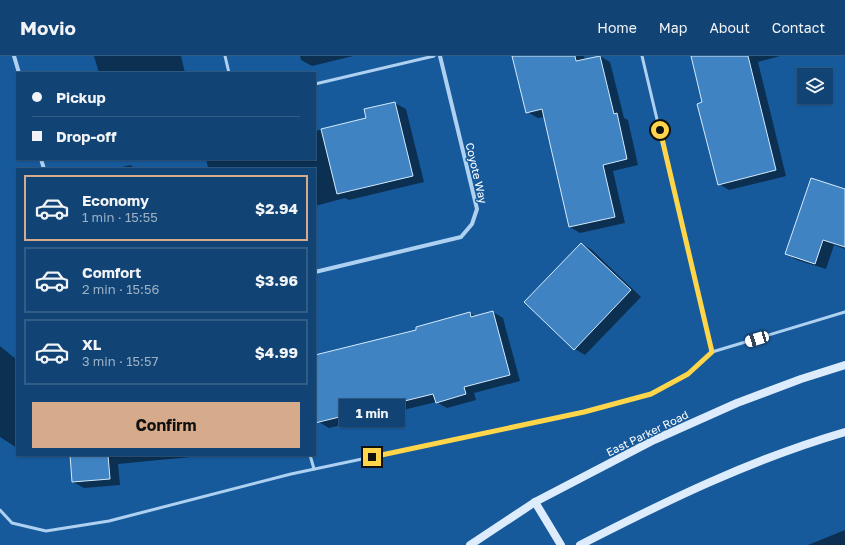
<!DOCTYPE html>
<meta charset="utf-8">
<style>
body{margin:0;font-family:"Golos Text",sans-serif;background:#1a4b79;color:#f1f3f6;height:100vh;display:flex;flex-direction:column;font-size:15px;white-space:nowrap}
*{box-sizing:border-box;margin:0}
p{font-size:13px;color:#9cb0c5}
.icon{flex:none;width:22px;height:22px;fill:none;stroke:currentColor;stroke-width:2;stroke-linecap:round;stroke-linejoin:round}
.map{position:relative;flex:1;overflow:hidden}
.details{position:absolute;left:16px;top:112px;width:300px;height:288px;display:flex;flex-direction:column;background:#114474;border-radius:0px;box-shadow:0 1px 3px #0004,0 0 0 1px #305c86}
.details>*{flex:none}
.hud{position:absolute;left:16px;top:16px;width:300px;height:88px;border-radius:0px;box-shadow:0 1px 3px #0004,0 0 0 1px #305c86;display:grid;align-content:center;height:88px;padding:0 16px;background:#114474}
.fabs{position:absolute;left:797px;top:12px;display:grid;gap:8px}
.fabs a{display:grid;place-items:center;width:36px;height:36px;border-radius:0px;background:#114474;box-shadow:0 1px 3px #0004,0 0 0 1px #305c86;font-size:20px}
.end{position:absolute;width:18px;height:18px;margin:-9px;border:5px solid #ffd54a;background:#111;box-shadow:0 0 0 2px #111}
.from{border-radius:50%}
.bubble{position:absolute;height:28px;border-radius:0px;background:#114474;box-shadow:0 1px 3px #0004,0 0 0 1px #305c86;font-size:13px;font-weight:700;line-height:28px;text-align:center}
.car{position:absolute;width:12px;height:24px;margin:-12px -6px;border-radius:5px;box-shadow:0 0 3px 1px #0007;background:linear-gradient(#fff 24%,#345 0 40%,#fff 0 76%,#345 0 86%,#fff 0)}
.hud b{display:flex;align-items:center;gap:14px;height:38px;font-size:15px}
.hud b+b{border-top:1px solid #305c86}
.hud i{width:10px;height:10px;background:#f1f3f6}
ul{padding:7px 0 0;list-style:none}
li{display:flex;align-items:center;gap:12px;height:66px;margin:0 8px 6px;padding:0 8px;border:2px solid #305c86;border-radius:0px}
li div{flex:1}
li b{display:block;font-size:15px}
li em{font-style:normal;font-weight:700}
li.active{border-color:#d6ab8b}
li>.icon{width:36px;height:36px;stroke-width:1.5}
.action{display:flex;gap:8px;margin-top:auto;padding:8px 16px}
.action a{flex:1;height:46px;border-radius:0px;background:#d6ab8b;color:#111;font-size:16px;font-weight:700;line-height:46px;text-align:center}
header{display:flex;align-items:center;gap:24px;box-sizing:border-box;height:56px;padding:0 20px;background:#114474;border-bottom:1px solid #305c86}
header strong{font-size:19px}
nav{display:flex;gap:22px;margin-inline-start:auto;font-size:14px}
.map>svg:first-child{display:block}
.shadow{fill:#0007}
.building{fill:#4083c2;stroke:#d5eafc}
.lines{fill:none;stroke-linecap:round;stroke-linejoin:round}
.lane{stroke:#aed1f2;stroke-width:3}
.street{stroke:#aed1f2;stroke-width:4}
.secondary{stroke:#dcecfc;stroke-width:8}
.route{stroke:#ffd54a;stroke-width:5}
.labels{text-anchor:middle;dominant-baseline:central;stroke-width:3;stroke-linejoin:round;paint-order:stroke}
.street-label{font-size:11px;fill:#fff;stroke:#175a9b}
</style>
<header>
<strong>Movio</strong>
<nav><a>Home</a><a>Map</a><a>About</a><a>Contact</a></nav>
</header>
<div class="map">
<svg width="845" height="489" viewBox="0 0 845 489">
<rect width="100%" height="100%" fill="#175a9b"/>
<g class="shadow">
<path d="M 94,0 L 181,0 L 185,17 L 99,17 Z"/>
<path d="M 300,0 L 353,0 L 312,10 L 301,4 Z"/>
<path d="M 513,0 L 584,0 L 585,4 L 600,0 L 610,6 L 624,62 L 628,64 L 638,109 L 613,115 L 625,167 L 580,177 L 570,171 L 545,61 L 538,62 L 527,56 Z"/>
<path d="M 692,0 L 780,0 L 758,6 L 786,120 L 729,134 L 719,128 L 703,47 Z"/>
<path d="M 395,47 L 406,53 L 424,126 L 349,144 L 345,142 L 315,150 L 315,113 L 201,113 L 208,111 L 206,103 L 315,103 L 315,75 L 367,63 Z"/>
<path d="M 130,109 L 137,113 L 115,113 Z"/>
<path d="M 845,134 L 845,193 L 834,189 L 826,213 L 797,204 L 786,198 Z"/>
<path d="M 582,188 L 592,194 L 641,241 L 585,299 L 575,293 Z"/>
<path d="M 493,256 L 503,262 L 520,325 L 474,337 L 476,344 L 447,352 L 436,346 L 329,372 L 319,366 L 315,351 L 315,300 L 418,274 L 470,257 L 476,261 Z"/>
<path d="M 0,290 L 17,304 L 17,392 L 0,381 Z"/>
<path d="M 71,399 L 211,399 L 118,408 L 120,429 L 84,432 L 73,426 Z"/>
<path d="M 845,474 L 845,489 L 808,489 Z"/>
</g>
<g class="building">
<path d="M 512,0 L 575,0 L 576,5 L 600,0 L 614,58 L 617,57 L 627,103 L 603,109 L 615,161 L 569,171 L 542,53 L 526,57 Z"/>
<path d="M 691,0 L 748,0 L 776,114 L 718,129 L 697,48 L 702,46 Z"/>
<path d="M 395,46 L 413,120 L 337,138 L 321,73 L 366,62 L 364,53 Z"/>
<path d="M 811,122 L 845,133 L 845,191 L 823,184 L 815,208 L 785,198 Z"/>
<path d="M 581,187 L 631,234 L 574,294 L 524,246 Z"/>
<path d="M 493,255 L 510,319 L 464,331 L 466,338 L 436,347 L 433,338 L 315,367 L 315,299 L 416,274 L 416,271 L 470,256 L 471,261 Z"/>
<path d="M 70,399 L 108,399 L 110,423 L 72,426 Z"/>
</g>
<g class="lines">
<g class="lane">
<path d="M 225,0 L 229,17"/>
<path d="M 642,0 L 712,296"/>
<path d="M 315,28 L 434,0"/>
<path d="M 310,399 L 314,413"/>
<path d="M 0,454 L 12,467 L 46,475 L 109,465 L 291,418 L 584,356 L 651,338 L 688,318 L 712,296 L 845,256"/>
</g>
<g class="street">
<path d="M 14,0 L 19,17"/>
<path d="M 41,103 L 44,113"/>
<path d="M 315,216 L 461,181 L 472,168 L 477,153 L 440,0"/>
</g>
<g class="secondary">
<path d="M 535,446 L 561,489"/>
<path d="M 470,489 L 535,446 L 654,384 L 737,347 L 801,323 L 845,309"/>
<path d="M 580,489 C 666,445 752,403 845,376"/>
</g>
</g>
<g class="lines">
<path class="route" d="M 372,401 L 584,356 L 651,338 L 688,318 L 712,296 L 660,74"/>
</g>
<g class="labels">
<g class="street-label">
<text transform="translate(477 117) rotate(77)">Coyote Way</text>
<text transform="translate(647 377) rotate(-26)">East Parker Road</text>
</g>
</g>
</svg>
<div class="fabs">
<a><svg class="icon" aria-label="layers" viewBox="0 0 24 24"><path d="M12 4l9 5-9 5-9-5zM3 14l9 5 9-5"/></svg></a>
</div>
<i class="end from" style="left:660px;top:74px"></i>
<i class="end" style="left:372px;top:401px"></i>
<div class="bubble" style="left:339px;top:343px;width:66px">1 min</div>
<i class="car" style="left:757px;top:283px;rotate:253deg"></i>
<div class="hud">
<b><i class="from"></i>Pickup</b>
<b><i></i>Drop-off</b>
</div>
<section class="details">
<ul>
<li class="active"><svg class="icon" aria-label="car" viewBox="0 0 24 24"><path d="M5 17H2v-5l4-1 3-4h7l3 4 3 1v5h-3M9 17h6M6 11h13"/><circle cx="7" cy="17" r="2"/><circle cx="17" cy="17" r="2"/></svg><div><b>Economy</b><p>1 min · 15:55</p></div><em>$2.94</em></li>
<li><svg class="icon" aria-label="car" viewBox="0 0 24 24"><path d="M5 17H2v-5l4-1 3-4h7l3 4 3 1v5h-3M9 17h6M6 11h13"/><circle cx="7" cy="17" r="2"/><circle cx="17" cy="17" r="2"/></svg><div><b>Comfort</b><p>2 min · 15:56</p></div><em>$3.96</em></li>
<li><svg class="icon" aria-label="car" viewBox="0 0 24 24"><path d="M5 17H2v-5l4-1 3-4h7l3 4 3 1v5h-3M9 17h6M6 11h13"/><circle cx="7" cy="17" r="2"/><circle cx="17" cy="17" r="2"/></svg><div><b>XL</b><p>3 min · 15:57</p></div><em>$4.99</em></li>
</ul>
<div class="action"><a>Confirm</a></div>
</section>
</div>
